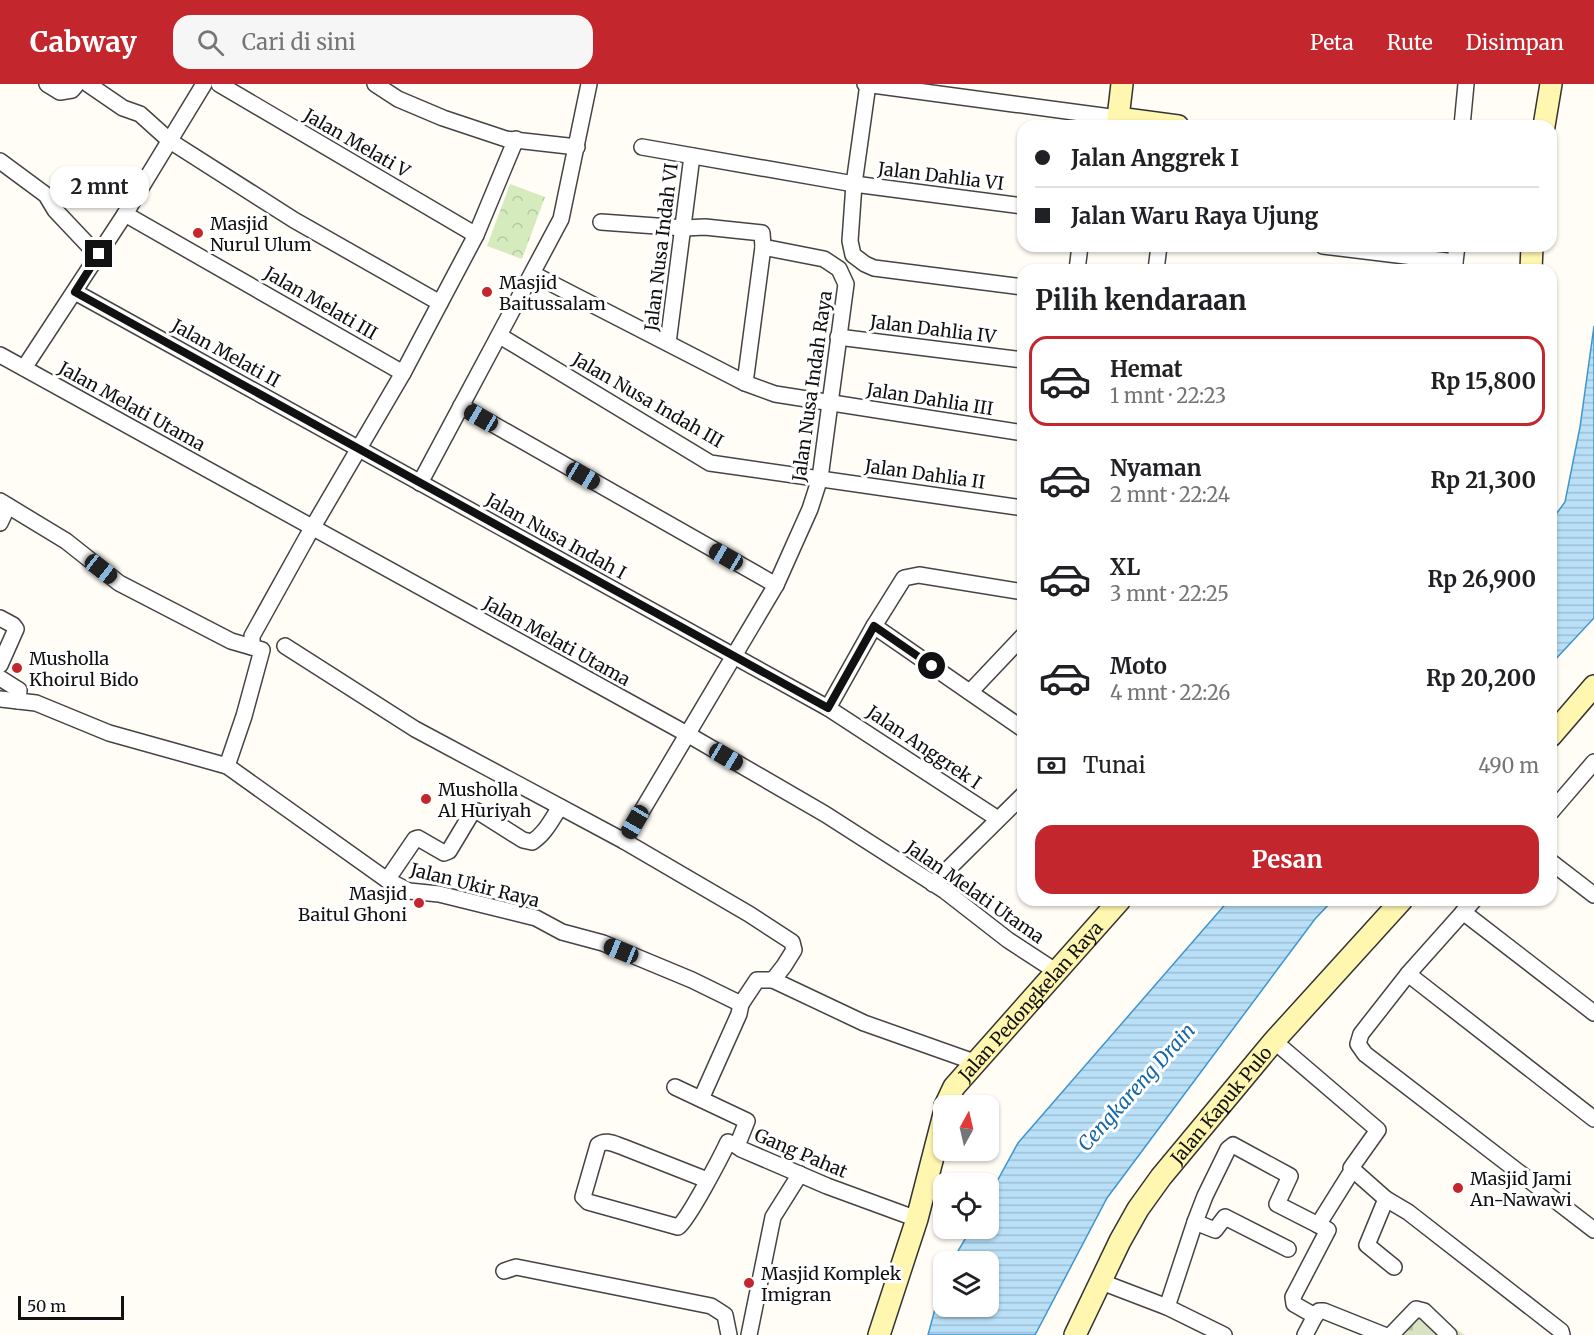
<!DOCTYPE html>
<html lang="id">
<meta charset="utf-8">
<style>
body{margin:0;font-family:Merriweather,serif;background:#f6f6f6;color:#202124;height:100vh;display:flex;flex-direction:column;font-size:22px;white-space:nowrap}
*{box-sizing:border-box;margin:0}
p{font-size:20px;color:#757577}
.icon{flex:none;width:33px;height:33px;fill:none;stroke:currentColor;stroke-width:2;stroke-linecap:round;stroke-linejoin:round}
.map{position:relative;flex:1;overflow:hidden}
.drawer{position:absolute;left:1017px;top:180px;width:540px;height:642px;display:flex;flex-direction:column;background:#fff;border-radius:18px;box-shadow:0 2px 4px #0004}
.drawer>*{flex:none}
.guide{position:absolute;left:1017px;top:36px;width:540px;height:132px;border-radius:18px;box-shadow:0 2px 4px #0004;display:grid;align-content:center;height:132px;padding:0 18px;background:#fff}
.needle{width:39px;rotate:8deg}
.tools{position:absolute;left:933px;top:1011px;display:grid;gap:12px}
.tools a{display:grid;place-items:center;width:66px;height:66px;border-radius:12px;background:#fff;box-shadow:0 2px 4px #0004;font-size:30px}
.scale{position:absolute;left:18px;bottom:15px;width:106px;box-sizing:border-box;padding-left:6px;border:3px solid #111;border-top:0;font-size:16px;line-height:21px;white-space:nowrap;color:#111;-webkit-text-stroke:4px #fff;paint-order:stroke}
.end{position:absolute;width:27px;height:27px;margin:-14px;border:8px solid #111;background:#fff;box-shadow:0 0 0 3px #fff}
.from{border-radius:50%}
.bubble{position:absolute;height:42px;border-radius:18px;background:#fff;box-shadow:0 2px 4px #0004;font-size:20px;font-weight:700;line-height:42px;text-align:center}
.car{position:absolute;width:18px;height:36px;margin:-18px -9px;border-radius:8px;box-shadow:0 0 4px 2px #0007;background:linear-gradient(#222 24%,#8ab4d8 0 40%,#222 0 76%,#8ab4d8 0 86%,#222 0)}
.guide b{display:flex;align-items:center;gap:21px;height:57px;font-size:22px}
.guide b+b{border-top:2px solid #e0e0e0}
.guide i{width:15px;height:15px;background:#202124}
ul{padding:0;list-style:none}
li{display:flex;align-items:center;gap:18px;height:90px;margin:0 12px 9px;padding:0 6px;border:3px solid transparent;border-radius:18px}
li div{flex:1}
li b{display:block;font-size:22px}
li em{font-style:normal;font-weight:700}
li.current{border-color:#c4262e}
li>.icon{width:54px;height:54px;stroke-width:1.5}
h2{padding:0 18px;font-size:27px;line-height:72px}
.pay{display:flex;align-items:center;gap:15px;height:66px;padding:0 18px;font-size:22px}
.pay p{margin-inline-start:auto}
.button{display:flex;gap:12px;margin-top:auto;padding:12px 18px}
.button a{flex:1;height:69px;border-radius:18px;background:#c4262e;color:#fff;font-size:24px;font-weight:700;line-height:69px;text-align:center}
header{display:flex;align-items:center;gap:36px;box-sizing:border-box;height:84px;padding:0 30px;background:#c4262e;color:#fff}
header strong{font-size:28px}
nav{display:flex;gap:33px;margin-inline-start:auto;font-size:21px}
.search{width:420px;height:54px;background:#f6f6f6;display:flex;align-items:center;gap:15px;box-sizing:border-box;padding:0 21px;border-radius:18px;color:#757577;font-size:22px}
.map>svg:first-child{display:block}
.cemetery{fill:url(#cemetery-stones)}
.park{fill:url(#park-crowns)}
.water{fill:url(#water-rules);stroke:#3f96cf;stroke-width:1.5}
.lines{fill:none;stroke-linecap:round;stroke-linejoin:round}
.street-casing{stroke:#444;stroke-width:18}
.secondary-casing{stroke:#333;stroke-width:24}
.street{stroke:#fff;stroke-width:15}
.secondary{stroke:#fff6b0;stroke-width:21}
.route{stroke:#111;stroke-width:8}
.poi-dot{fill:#c4262e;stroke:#fff;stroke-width:2}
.labels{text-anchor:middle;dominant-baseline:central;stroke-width:6;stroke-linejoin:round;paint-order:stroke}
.street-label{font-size:18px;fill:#111;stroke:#fff}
.poi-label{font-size:18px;fill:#111;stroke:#fff;text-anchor:start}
.water-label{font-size:20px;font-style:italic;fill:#1768a6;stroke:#fff}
</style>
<header>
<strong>Cabway</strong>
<div class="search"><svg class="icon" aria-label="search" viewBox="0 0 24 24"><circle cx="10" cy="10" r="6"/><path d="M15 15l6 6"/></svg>Cari di sini</div>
<nav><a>Peta</a><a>Rute</a><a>Disimpan</a></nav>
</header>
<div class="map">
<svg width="1594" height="1251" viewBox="0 0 1594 1251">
<defs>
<pattern id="cemetery-stones" width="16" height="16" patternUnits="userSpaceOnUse" patternTransform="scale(1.5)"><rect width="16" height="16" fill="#d9e3c4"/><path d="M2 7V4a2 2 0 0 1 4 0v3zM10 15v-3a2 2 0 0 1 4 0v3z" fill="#b9c2a7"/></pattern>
<pattern id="park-crowns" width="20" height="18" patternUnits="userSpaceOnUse" patternTransform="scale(1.5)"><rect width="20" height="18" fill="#d5ebbd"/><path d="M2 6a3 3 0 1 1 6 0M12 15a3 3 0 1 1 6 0" fill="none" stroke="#b6c8a1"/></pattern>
<pattern id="water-rules" width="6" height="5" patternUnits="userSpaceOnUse" patternTransform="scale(1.5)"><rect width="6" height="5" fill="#b9e0f7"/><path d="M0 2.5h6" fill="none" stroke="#9ebfd3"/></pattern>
</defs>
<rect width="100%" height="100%" fill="#fffdf5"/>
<path class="cemetery" d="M 1419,1221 L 1465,1251 L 1396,1251 Z"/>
<path class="park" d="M 510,100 L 545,113 L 522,175 L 487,162 Z"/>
<g class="water">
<path d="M 1594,242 L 1594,534 L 1551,580 L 1551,437 L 1565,418 L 1580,343 Z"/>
<path d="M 1229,816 L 1333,816 L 1315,835 L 1107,1114 L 1035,1251 L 928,1251 L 943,1195 L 944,1222 L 988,1222 L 988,1178 L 952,1177 L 971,1145 L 988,1144 L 989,1112 L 1018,1059 Z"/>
</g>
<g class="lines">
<g class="street-casing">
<g id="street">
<path d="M 47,0 L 60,8 L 72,6 L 77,0"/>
<path d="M 88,0 L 123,24 L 140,30 L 170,57 L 294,136 L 440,219"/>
<path d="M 219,0 L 476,151"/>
<path d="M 375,0 L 398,15 L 443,34 L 506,55 L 577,63"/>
<path d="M 865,0 L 1118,34"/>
<path d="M 868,0 L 854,100 L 850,157 L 853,171 L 865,180 L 874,184 L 1023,203"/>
<path d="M 1462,42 L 1466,0"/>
<path d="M 642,63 L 854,100 L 1023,122"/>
<path d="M 0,77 L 46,111 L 55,126 L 89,162 L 99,170"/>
<path d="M 125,130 L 403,289"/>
<path d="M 601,138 L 684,144 L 705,143 L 762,149 L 763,163 L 745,299"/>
<path d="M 1323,162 L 1455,178"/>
<path d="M 1077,186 L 1080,162"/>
<path d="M 1156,186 L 1159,162"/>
<path d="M 1454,186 L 1457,162"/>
<path d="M 533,190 L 745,299 L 775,310 L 1023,349"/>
<path d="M 75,208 L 828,624 L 998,735"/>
<path d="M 500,252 L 710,379 L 1023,424"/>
<path d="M 838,253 L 1023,276"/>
<path d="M 668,259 L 692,72"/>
<path d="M 0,271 L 687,650 L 825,730 L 945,807 L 1008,856 L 1057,888"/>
<path d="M 24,284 L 125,130 L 204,0"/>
<path d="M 461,322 L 776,501"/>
<path d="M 420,399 L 561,135 L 589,0"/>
<path d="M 0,417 L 66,457 L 119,499 L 231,557 L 262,566 L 244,632 L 227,682"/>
<path d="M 0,439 L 8,422"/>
<path d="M 0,534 L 13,541 L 16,545 L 0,581"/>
<path d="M 874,542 L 904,494 L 919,491 L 1023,508"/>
<path d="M 285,562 L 415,645 L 624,757 L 749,830 L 792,858 L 794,866 L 784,882 L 773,896"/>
<path d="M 252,563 L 252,552 L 307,453 L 403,289 L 440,219 L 476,151 L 516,55"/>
<path d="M 0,594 L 19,606 L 18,617"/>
<path d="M 970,608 L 1023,552"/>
<path d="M 0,615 L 36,619 L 109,649 L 227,682 L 387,796 L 409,807 L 439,810 L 536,834 L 562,848 L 603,859 L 692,896 L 741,920 L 757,896 L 773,896 L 864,939 L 977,979"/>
<path d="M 828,624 L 874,542 L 1023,645"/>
<path d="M 1551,728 L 1594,678"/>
<path d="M 624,757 L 776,501 L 810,425 L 820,394 L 846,200 L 839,185 L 824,175 L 763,163"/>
<path d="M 1551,778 L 1594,811"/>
<path d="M 387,796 L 415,755 L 418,754 L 444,769 L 449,767 L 473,727 L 477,727 L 523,756 L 532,758 C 545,750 552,735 560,723"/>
<path d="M 933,800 L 1023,711"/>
<path d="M 1474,816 L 1408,890 L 1361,950 L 1358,960 L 1365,970 L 1594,1146"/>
<path d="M 1463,828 L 1594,929"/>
<path d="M 1408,890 L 1594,1035"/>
<path d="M 1274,957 L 1378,1046 L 1351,1084 L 1386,1115 L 1367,1161 L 1394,1183"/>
<path d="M 675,1003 L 747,1037 L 737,1062 L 741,1065 L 827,1102 L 917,1135"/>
<path d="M 701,1015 L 739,930 L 741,920"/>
<path d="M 707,1096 L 623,1063 C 614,1060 606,1055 598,1061 L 583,1113 L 588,1118 L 678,1143 C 688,1136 721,1073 728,1058 L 737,1062"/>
<path d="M 1386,1115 L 1408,1128 L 1561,1247 L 1562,1251"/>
<path d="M 1195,1138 L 1215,1146 L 1225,1133 L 1288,1165"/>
<path d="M 1318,1141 L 1353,1085"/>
<path d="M 504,1187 L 516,1183 L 711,1222 L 725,1231 L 729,1251"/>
<path d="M 1099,1197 L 1167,1223 L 1224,1251"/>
<path d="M 1167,1223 L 1195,1138 L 1205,1112 L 1228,1065 L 1233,1061 L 1290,1092 L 1277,1120 L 1328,1146 L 1293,1213 L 1294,1220 L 1315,1232 L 1319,1227 L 1324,1227 L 1384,1251"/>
<path d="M 749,1251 L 773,1133 L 800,1090"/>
<path d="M 1305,1251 L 1315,1232"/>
<path d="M 1391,1251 L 1416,1225 L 1424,1227 L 1449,1251"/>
</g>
</g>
<g class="secondary-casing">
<g id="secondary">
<path d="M 1122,0 L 1118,34 L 1178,42"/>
<path d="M 1544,42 L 1551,0"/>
<path d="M 1531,186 L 1532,162"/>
<path d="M 1551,652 L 1594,602"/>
<path id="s1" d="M 945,1022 L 954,1003 L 1120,816"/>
<path d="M 879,1251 L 917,1135 L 944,1030"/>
<path id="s2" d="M 1075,1251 L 1120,1157 L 1138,1125 L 1161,1093 L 1274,957 L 1402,816"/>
</g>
</g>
<use href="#street" class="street"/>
<use href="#secondary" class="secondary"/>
</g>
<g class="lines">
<path class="route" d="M 99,170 L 75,208 L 828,624 L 874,542 L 932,582"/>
</g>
<g class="poi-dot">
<circle cx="198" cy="149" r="6"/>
<circle cx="487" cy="208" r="6"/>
<circle cx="17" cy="584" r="6"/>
<circle cx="426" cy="715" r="6"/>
<circle cx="419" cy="819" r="6"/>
<circle cx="1458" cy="1104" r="6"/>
<circle cx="749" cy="1199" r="6"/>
</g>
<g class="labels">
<g class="street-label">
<text transform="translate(357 59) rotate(30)">Jalan Melati V</text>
<text transform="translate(941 92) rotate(7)">Jalan Dahlia VI</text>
<text transform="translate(661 163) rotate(-83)">Jalan Nusa Indah VI</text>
<text transform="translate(321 219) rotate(30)">Jalan Melati III</text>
<text transform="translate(933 245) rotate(7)">Jalan Dahlia IV</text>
<text transform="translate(226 269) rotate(29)">Jalan Melati II</text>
<text transform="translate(812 302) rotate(-82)">Jalan Nusa Indah Raya</text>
<text transform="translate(930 315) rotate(9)">Jalan Dahlia III</text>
<text transform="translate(648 316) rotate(30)">Jalan Nusa Indah III</text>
<text transform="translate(132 322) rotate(29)">Jalan Melati Utama</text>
<text transform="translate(925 390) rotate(8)">Jalan Dahlia II</text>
<text transform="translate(556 452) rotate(29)">Jalan Nusa Indah I</text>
<text transform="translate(557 557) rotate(29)">Jalan Melati Utama</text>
<text transform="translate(924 663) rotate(34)">Jalan Anggrek I</text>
<text transform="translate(475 801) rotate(14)">Jalan Ukir Raya</text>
<text transform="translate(975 808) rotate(35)">Jalan Melati Utama</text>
<text stroke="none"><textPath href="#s1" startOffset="136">Jalan Pedongkelan Raya</textPath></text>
<text stroke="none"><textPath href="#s2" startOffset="274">Jalan Kapuk Pulo</textPath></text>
<text transform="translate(801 1069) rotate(23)">Gang Pahat</text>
</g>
<g class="poi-label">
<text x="210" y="139">Masjid<tspan x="210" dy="21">Nurul Ulum</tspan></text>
<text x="499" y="198">Masjid<tspan x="499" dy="21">Baitussalam</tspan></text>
<text x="29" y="574">Musholla<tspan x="29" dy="21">Khoirul Bido</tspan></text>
<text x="438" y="705">Musholla<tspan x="438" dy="21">Al Huriyah</tspan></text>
<text x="407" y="809" text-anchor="end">Masjid<tspan x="407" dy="21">Baitul Ghoni</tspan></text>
<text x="1470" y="1094">Masjid Jami<tspan x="1470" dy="21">An-Nawawi</tspan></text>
<text x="761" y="1189">Masjid Komplek<tspan x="761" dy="21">Imigran</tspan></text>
</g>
<g class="water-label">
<text transform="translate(1136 1003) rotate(-48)">Cengkareng Drain</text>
</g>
</g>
</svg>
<div class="tools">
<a><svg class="needle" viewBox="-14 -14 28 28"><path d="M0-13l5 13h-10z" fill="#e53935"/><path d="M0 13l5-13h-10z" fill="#757577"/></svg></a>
<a><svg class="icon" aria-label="locate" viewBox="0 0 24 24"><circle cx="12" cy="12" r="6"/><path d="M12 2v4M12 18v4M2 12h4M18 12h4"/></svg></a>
<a><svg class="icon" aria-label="layers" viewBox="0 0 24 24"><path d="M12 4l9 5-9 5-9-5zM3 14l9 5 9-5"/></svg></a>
</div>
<div class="scale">50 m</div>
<i class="end from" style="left:932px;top:582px"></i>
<i class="end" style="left:99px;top:170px"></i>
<div class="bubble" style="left:50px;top:82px;width:99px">2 mnt</div>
<i class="car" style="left:481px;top:334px;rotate:300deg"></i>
<i class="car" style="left:583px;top:392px;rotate:120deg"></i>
<i class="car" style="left:726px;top:473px;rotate:300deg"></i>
<i class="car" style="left:101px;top:485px;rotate:128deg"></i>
<i class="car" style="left:726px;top:673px;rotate:121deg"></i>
<i class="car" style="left:635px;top:738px;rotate:210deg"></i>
<i class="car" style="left:621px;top:867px;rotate:292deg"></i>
<div class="guide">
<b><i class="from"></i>Jalan Anggrek I</b>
<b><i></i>Jalan Waru Raya Ujung</b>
</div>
<section class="drawer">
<h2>Pilih kendaraan</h2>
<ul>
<li class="current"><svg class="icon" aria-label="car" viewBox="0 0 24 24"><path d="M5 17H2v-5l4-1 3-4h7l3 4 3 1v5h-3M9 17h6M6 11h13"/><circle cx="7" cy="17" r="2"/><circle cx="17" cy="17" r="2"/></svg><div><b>Hemat</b><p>1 mnt · 22:23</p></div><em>Rp 15,800</em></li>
<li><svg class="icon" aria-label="car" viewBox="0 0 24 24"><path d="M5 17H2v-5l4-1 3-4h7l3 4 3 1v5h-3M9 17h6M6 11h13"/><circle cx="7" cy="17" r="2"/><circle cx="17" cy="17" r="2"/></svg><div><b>Nyaman</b><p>2 mnt · 22:24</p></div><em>Rp 21,300</em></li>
<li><svg class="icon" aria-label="car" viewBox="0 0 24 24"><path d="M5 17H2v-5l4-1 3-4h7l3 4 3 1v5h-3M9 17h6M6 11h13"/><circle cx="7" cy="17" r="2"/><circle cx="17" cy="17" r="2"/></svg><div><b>XL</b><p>3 mnt · 22:25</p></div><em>Rp 26,900</em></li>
<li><svg class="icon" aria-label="car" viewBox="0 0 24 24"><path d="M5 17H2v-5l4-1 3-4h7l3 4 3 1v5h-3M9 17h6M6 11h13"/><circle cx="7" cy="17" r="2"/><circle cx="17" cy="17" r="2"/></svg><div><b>Moto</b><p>4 mnt · 22:26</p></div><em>Rp 20,200</em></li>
</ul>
<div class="pay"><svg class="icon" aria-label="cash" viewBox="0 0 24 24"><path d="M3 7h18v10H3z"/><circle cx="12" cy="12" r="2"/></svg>Tunai<p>490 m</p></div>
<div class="button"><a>Pesan</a></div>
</section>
</div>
